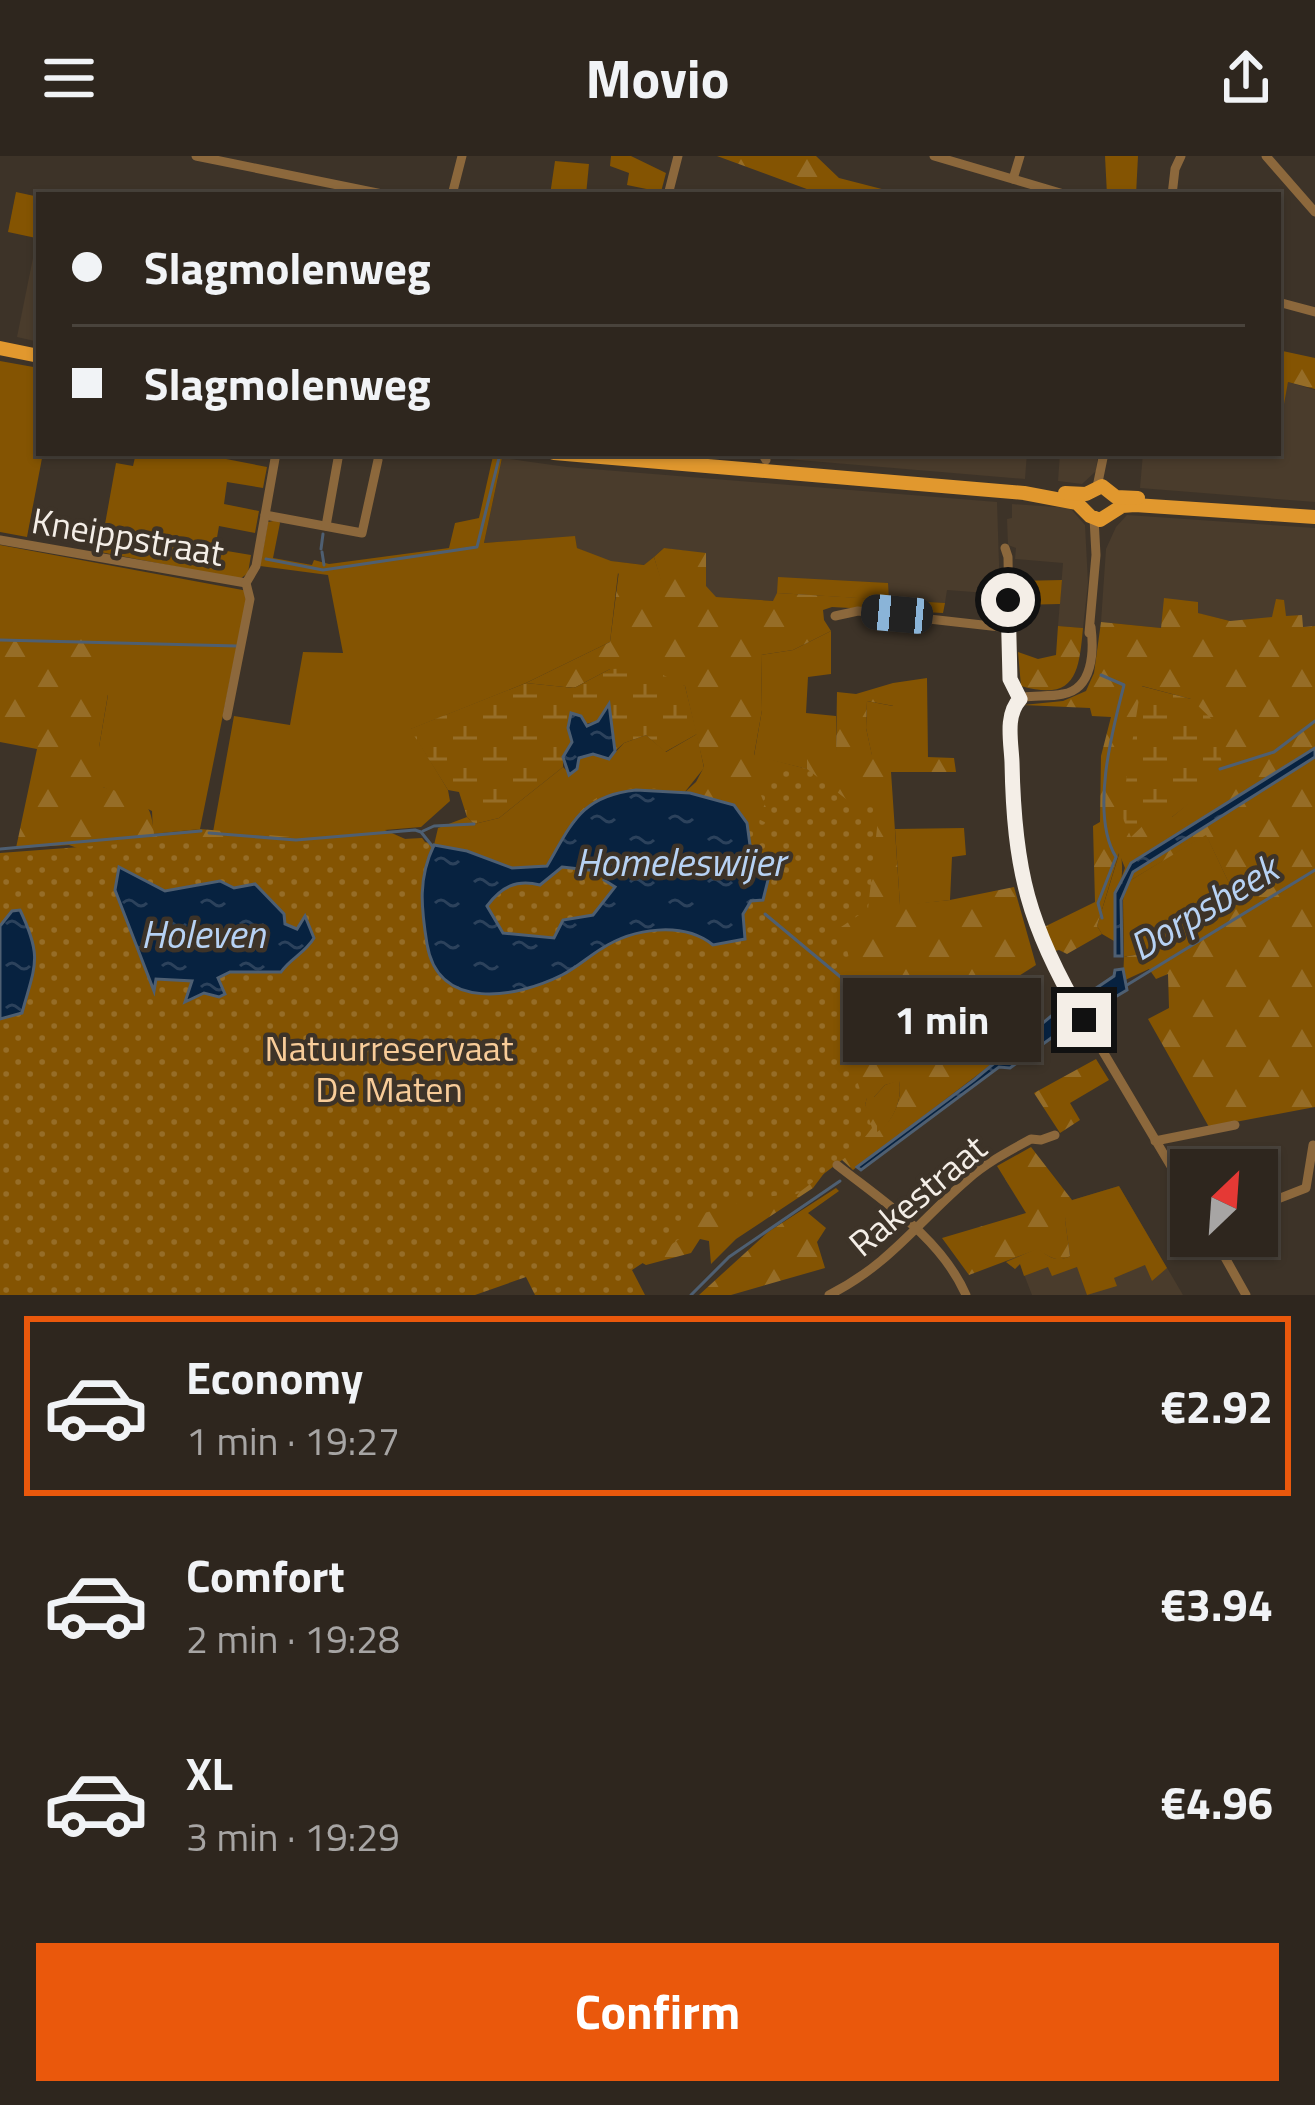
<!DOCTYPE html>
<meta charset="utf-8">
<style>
body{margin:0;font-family:"Titillium Web",sans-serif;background:#362e27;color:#f1f3f6;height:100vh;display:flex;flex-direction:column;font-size:45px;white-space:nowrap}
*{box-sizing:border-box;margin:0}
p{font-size:39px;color:#a7a5a4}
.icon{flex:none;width:66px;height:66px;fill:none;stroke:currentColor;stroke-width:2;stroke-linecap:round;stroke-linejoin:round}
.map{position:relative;height:1139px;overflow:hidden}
.sheet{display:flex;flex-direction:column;background:#2e261e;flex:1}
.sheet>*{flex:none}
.hud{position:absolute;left:36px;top:36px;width:1245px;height:264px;border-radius:0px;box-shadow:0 3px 9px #0004,0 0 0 3px #49433c;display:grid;align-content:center;height:264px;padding:0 36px;background:#2e261e}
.needle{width:78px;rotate:25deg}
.controls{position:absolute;left:1170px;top:993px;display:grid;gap:24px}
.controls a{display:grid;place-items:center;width:108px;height:108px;border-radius:0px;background:#2e261e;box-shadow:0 3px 9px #0004,0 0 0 3px #49433c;font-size:60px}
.end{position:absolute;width:54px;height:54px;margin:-27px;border:15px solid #f4eee7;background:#111;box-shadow:0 0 0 6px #111}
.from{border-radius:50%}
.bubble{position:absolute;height:84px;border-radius:0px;background:#2e261e;box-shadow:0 3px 9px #0004,0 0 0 3px #49433c;font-size:39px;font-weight:700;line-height:84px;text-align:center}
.car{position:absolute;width:36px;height:72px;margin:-36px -18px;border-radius:15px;box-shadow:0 0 9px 3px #0007;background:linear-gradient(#222 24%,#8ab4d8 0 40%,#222 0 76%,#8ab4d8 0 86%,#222 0)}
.hud b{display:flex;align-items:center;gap:42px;height:114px;font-size:45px}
.hud b+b{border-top:3px solid #49433c}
.hud i{width:30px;height:30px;background:#f1f3f6}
ul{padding:21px 0 0;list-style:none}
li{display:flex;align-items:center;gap:36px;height:180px;margin:0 24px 18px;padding:0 12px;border:6px solid transparent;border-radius:0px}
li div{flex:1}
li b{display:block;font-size:45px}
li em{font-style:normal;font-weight:700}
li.active{border-color:#ea580c}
li>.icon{width:108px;height:108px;stroke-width:1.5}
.button{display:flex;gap:24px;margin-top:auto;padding:24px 36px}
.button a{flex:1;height:138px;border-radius:0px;background:#ea580c;color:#fff;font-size:48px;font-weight:700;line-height:138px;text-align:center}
header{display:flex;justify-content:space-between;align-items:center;height:156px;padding:0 36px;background:#2e261e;font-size:54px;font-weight:700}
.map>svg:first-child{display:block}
.built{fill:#4a3c2c}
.grass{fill:#845402}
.forest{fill:url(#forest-firs);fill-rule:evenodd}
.wetland{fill:url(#wetland-marsh)}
.park{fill:url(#park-dots)}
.water{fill:url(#water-ripples);stroke:#4e5f72;stroke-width:3;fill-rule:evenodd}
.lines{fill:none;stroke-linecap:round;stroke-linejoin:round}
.stream{stroke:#4e5f72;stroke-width:3}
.minor{stroke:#8c683c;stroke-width:9}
.primary{stroke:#e1982e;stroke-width:14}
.route{stroke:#f4eee7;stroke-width:15}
.labels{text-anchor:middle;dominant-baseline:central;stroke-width:9;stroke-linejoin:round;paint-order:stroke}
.street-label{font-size:36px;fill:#f4eee7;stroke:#3d3328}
.park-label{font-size:36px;fill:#f8cc99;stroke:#3d3328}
.water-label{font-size:39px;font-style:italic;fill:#b7d2f4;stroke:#3d3328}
</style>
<header><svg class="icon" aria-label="menu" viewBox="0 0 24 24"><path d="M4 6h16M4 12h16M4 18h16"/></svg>Movio<svg class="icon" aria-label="share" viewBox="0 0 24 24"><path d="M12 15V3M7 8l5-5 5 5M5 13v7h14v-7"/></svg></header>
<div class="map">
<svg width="1315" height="1139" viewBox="0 0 1315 1139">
<defs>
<pattern id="forest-firs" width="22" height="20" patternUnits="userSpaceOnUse" patternTransform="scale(3)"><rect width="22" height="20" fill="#845402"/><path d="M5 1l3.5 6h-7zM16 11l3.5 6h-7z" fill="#966d27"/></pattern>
<pattern id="wetland-marsh" width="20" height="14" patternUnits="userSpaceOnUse" patternTransform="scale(3)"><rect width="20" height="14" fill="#845402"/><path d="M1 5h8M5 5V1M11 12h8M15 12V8" fill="none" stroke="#966d27"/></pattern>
<pattern id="park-dots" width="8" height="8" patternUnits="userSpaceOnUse" patternTransform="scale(3)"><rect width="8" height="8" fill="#845402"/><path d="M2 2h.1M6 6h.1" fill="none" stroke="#966d27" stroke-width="1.8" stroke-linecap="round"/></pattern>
<pattern id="water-ripples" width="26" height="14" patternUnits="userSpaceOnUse" patternTransform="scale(3)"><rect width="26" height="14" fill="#072240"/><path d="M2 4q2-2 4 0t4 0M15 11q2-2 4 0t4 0" fill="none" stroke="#2c425c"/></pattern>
</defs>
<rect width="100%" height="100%" fill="#3d3328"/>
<g class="built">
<path d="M 36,87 L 39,87 L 39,186 L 17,181 Z"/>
<path d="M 1288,226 L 1315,234 L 1315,346 L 1140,332 L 1143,297 L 1278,297 L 1278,231 L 1283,245 Z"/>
<path d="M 770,297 L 1027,297 L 1025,323 L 775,302 Z"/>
<path d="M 1060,297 L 1098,297 L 1096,315 L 1082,328 L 1058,325 Z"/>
<path d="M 502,302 L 567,311 L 997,346 L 1000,438 L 947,434 L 945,447 L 830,441 L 774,445 L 715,441 L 706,431 L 706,398 L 664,392 L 645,409 L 607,405 L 577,392 L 575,381 L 484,387 Z"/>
<path d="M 1012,348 L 1070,352 L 1085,369 L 1088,427 L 1083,472 L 1058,470 L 1063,407 L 1015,403 L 1016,392 L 1008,389 L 1007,363 L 1012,362 Z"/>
<path d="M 1127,359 L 1315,372 L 1315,470 L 1303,471 L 1286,460 L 1276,444 L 1273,461 L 1258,464 L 1230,465 L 1197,457 L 1165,442 L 1161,472 L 1101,466 L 1106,393 L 1116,371 Z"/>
<path d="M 1119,1030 L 1183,1139 L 1032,1139 L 1020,1108 L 1015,1113 L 1006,1106 L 1069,1045 Z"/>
</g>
<g class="grass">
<path d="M 611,0 L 631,0 L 666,17 L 661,36 L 627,29 L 629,17 L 610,10 Z"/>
<path d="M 1105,0 L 1138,0 L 1136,39 L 1107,39 Z"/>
<path d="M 555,5 L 589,8 L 586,39 L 550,39 Z"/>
<path d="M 16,36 L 39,41 L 36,82 L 8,76 Z"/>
<path d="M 0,205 L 39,212 L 39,297 L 43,297 L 27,381 L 0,376 Z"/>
<path d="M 136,297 L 195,297 L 267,311 L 263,332 L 227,326 L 224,348 L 259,355 L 255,377 L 219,370 L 215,393 L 251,399 L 248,417 L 240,423 L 100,396 L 116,307 L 133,310 Z"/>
<path d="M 493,300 L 502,302 L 484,387 L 575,380 L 577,392 L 611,405 L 644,409 L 654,401 L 664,432 L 636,439 L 618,417 L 610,486 L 526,527 L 411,573 L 448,634 L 450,645 L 421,671 L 385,674 L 412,686 L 412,712 L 213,676 L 234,560 L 290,569 L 303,496 L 343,497 L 328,419 L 260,410 L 268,366 L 278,364 L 280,367 L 273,402 L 312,409 L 314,404 L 329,408 L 449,392 L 455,367 L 479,362 Z"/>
<path d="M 0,389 L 248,435 L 200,673 L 153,678 L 152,655 L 103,631 L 99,591 L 108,539 L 90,535 L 80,483 L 0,478 Z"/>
<path d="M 778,421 L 888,427 L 889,444 L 777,437 Z"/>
<path d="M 1062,424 L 1060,448 L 1017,449 L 1016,425 Z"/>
<path d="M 831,475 L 831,518 L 808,521 L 806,557 L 836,560 L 836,595 L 807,613 L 754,600 L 762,554 L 761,499 L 793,494 Z"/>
<path d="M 927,522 L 928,602 L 872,600 L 866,572 L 867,545 L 893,550 L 893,527 Z"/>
<path d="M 697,578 L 704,612 L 684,637 C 600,633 588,635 547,710 L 512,713 L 467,695 L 434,689 L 438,672 L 467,661 L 474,668 L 499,662 L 563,611 L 570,618 L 577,613 L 578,602 L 593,598 L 609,603 L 624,587 L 646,579 L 666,596 Z"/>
<path d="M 964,672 L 966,699 L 952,701 L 950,744 L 900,750 L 895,673 Z"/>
<path d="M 1206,678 L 1237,744 L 1155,795 L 1124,801 L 1123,744 L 1126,727 Z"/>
<path d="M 1120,695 C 1127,720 1114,756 1114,785 L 1102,778 L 1097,770 Z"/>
<path d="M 990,838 L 1006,866 L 1026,881 L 1018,888 L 1015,884 L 966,905 L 945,867 Z"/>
<path d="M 899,924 C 903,943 893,967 877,977 L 865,949 L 867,941 L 874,941 L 885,929 Z"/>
<path d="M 1119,1030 L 1167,1112 L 1152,1125 L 1145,1109 L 1114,1122 L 1117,1130 L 1087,1139 L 1077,1111 L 1052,1120 L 1048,1111 L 1024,1120 L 1020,1108 L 1015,1113 L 1006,1106 L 1038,1092 C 1048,1101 1057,1107 1070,1100 L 1065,1064 L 1069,1045 Z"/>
</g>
<g class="forest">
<path d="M 717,0 L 816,0 L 839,22 L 905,39 L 823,39 Z"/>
<path d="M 1278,194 L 1315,202 L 1315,233 L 1288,226 L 1284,248 L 1278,231 Z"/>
<path d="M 664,392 L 706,397 L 706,430 L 716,441 L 773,445 L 777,437 L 945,447 L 943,457 L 832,451 L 823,454 L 824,464 L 831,475 L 793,494 L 761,499 L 762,554 L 754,599 L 807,613 L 807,594 L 836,595 L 837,536 L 856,538 L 893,527 L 894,550 L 867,545 L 866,572 L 872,599 L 954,602 L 956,616 L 891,616 L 900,749 L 950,744 L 1014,731 L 1036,809 L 945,867 L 966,904 L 972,892 L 1002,878 L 1018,888 L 853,1014 L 841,1003 L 831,1008 L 813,1032 L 736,1083 L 711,1108 L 709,1085 L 700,1083 L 691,1097 L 646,1109 L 628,1099 L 690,637 L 684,637 L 696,626 L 704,611 L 685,530 L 610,513 L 574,532 L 526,527 L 610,486 L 619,415 L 636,438 L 645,432 L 663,432 L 654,401 ZM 899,925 C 903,943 893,966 877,976 L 877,966 L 865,949 L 867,942 L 874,941 L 885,929 Z"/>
<path d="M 1164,442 L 1198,446 L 1198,457 L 1230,465 L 1272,461 L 1276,443 L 1284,444 L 1286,460 L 1302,459 L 1303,471 L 1315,470 L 1315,951 L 1209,971 L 1148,863 L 1169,852 L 1168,818 L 1156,823 L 1149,813 L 1123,825 L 1124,801 L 1155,795 L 1237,744 L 1206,679 L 1126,727 L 1120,726 L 1125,712 L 1119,697 L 1097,770 L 1102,778 L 1067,798 L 1059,794 L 1051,796 L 1044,771 L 1095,746 L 1093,670 L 1100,666 L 1101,600 L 1111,561 L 1092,560 L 1090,552 L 1023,549 L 1063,545 L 1086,535 L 1094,517 L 1101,466 L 1161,472 ZM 1142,530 L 1191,543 L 1195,642 L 1172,661 L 1152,661 L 1132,602 Z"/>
<path d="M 1058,470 L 1083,472 C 1079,516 1076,546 1021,530 L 1018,496 L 1038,503 L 1056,499 Z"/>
<path d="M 30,477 L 95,483 L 90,534 L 108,538 L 99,591 L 110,603 L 103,631 C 137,642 151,638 154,678 L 200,673 L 291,681 L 288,692 L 102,701 L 69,689 L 16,692 L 37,593 L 0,586 L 0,478 Z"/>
<path d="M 1096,903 L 1109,924 L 1070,947 L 1080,964 L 1060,977 L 1034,937 Z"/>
<path d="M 1031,991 L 1072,1044 L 1065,1064 L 1070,1100 C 1058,1107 1048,1101 1038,1093 L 969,1119 L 942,1082 L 1026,1057 L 997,1010 Z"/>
<path d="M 836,1032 L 839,1035 L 808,1057 L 826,1072 L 817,1086 L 825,1112 L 731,1139 L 699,1139 L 768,1076 Z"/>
</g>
<g class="wetland">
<path d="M 649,512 L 685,530 L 697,578 L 665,596 L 646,579 L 624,587 L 615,595 L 608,550 L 598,565 L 568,572 L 572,586 L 563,601 L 563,611 L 499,662 L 474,668 L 467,661 L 459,636 L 448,634 L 410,573 L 526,527 L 574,532 L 610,513 Z"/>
<path d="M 1141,530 L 1191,543 L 1225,576 L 1217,586 L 1225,620 L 1172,661 L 1152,661 L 1131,681 L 1121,658 Z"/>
</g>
<path class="park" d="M 793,610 L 807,613 L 850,646 L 880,645 L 868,753 L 841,771 L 864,859 L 931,867 L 985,827 L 990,838 L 937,875 L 846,889 L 872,972 L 854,995 L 797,1038 L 749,1042 L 725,1052 L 695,1059 L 681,1082 L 632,1114 L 645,1139 L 535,1139 L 526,1121 L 475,1139 L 0,1139 L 0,697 L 200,682 L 293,689 L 422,682 L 425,686 C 470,696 501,713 547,710 C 559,689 569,664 588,648 C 633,611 730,647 774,671 L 758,632 Z"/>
<g class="water">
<path d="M 609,548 L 615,595 L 609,603 L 593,598 L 579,602 L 577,613 L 569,619 L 563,601 L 572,586 L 568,572 L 571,557 L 581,560 L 587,570 L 598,565 Z"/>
<path d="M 1315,592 L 1315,601 L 1133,716 L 1121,744 L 1122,800 L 1115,800 L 1115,737 L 1131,707 Z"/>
<path d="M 636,634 L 690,637 L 734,649 L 747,667 L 750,689 L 771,712 L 763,744 L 751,745 L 743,758 L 745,783 L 713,789 C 683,765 633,772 601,793 C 588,801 576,812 562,819 C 516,842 438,856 427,788 C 421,751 418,722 434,689 L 467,695 L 512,712 L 547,710 C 572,667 581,640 636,634 ZM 562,711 L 607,716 L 604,724 L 615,731 L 593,759 L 563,764 L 554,782 L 503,777 L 487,750 C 501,731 516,723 540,729 Z"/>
<path d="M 119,711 L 165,735 L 220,725 L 234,732 L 255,728 L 284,758 L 285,768 L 297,773 L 305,760 L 314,782 C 305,797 291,802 281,816 L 230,816 L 218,822 L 225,838 L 219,841 L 204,837 L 185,846 L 192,825 L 156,823 L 154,835 L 115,734 Z"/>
<path d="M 20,754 C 43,802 35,809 22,857 L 0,863 L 0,770 L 12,755 Z"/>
<path d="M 1123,813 L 1127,834 L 1088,857 L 1080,843 L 1114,820 L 1115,814 Z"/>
<path d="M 1067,847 L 1076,864 L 1010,912 L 999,911 L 861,1014 L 857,1011 L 974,924 Z"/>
</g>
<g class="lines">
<g class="stream">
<path d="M 321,393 L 323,378"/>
<path d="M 322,396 L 324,409"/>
<path d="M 266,403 L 323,414 L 477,391 L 499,302"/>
<path d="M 0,484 L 237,490"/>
<path d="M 1101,519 L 1124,529 C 1112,575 1090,659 1116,701 L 1098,747 L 1102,762"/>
<path d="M 1220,613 L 1274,596 L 1315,565"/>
<path d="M 423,675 L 434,670 L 474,668"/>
<path d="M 209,677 L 296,684 L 415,674 L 421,676 L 433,691"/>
<path d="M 0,693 L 201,675"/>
<path d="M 765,758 L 861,838 L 868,860"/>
<path d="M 1127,829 L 1315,714"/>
<path d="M 869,867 L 870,875 L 924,869 L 984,839"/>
<path d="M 691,1139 L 729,1101 L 840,1025"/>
</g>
<g class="minor">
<path d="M 196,0 L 387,39"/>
<path d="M 934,0 L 1067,39"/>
<path d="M 1266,0 L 1315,56"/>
<path d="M 1013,23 L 1020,0"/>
<path d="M 452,39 L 462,0"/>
<path d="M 668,39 L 678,0"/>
<path d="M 1172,39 L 1175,13 L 1181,0"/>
<path d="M 1278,146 L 1315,156"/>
<path d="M 762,297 L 766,304"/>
<path d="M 1097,331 L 1104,297"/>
<path d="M 265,359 L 362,377 L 378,304"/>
<path d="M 326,370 L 339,297"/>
<path d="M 0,384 L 246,427"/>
<path d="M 1005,392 L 1008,401 L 1010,523 L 1020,543"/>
<path d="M 835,460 L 858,455 L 1009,472"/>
<path d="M 1091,471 C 1094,495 1093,533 1063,538 C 1050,541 1036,539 1023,541 L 1011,554 L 1016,694 L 1036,773 L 1073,845 L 1191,1044"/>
<path d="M 1089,477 L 1096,399 L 1094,362"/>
<path d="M 227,560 L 250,443 L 246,427 L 256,410 L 276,297"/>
<path d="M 1155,985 L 1235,969"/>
<path d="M 837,1009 C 884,1046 941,1082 966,1139"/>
<path d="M 1257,1051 L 1306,1032 L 1313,989"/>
<path d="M 1213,1080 L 1246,1139"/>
<path d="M 829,1139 C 889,1109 918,1066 967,1024 C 986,1007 1009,995 1031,983 L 1041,984 L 1055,979"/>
</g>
<g class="primary">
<path d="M 0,192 L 39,200"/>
<path d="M 554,297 L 1024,337 L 1077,347 L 1090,360 L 1100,364 L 1122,350 L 1135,349 L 1315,361"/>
<path d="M 1065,337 L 1086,338 L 1102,330 L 1116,341 L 1138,342"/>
</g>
</g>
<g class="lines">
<path class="route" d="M 1008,444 L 1010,523 L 1020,543 C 1005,559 1011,585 1012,606 C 1014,714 1028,770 1084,864"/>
</g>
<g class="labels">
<g class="street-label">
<text transform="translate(128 380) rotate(10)">Kneippstraat</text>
<text transform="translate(917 1039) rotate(-40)">Rakestraat</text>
</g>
<g class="park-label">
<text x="389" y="891">Natuurreservaat<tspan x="389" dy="41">De Maten</tspan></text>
</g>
<g class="water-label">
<text x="680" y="705">Homeleswijer</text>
<text transform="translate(1203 751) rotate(-31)">Dorpsbeek</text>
<text x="203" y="777">Holeven</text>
</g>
</g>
</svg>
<div class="controls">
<a><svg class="needle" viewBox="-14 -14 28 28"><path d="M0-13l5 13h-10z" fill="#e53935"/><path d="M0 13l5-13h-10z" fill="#a7a5a4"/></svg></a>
</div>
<i class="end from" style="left:1008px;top:444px"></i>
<i class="end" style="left:1084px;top:864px"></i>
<div class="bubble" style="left:843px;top:822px;width:198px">1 min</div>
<i class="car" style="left:897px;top:458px;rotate:275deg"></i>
<div class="hud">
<b><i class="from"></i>Slagmolenweg</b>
<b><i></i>Slagmolenweg</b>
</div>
</div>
<section class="sheet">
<ul>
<li class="active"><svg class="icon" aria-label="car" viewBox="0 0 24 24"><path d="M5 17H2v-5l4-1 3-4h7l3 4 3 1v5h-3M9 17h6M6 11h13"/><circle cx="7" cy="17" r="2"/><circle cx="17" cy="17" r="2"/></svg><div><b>Economy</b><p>1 min · 19:27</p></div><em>€2.92</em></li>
<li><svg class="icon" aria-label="car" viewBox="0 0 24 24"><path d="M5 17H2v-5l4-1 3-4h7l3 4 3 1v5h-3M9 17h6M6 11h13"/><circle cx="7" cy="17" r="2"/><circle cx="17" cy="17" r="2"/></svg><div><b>Comfort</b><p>2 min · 19:28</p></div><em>€3.94</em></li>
<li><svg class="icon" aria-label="car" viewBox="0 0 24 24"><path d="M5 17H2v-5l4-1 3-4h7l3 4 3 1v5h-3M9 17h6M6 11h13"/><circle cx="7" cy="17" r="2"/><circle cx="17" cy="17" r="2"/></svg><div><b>XL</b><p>3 min · 19:29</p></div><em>€4.96</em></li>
</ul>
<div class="button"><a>Confirm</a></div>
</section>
